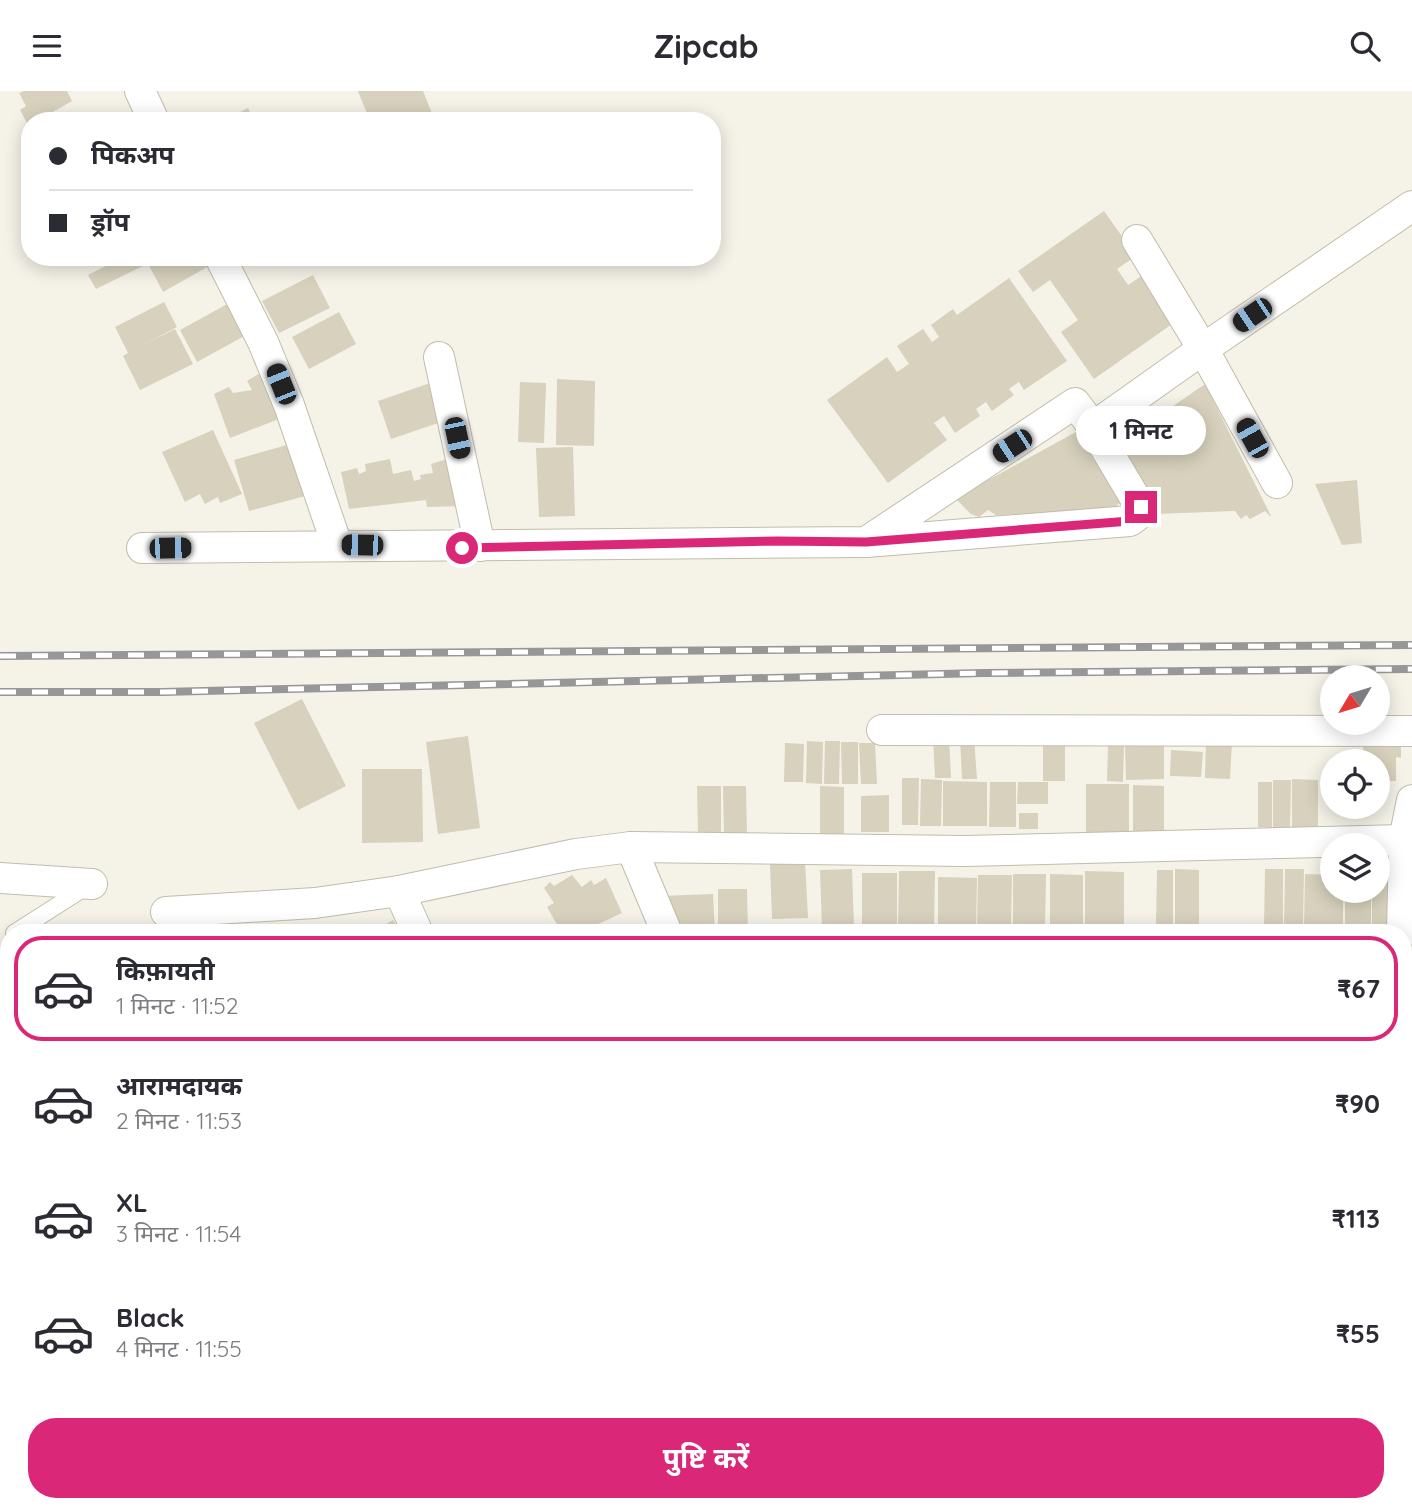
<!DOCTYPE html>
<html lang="hi">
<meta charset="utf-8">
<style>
body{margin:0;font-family:Quicksand,"Noto Sans Devanagari",sans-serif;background:#f7f7f7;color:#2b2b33;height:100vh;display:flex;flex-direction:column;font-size:26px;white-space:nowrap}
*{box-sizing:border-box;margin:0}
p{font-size:23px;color:#7c7c81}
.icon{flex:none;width:38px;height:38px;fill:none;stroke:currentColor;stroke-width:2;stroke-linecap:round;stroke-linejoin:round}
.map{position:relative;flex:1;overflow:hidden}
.sheet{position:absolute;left:0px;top:833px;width:1412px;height:588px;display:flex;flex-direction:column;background:#fff;border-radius:28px 28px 0 0;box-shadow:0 4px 18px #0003}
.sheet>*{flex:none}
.guide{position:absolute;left:21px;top:21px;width:700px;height:154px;border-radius:28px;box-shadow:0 4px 18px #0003;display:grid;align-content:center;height:154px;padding:0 28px;background:#fff}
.needle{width:46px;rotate:232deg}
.fabs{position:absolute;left:1320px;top:574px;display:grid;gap:14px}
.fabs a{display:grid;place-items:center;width:70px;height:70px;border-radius:50%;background:#fff;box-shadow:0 4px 18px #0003;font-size:35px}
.end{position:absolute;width:32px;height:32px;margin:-16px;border:9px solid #db2777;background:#fff;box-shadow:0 0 0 4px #fff}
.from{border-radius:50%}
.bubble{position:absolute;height:49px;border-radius:24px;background:#fff;box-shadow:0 4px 18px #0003;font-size:23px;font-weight:700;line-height:49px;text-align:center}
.car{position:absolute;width:21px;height:42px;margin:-21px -10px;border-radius:9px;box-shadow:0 0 5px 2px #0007;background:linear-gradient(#222 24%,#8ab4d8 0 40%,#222 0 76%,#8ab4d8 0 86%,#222 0)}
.guide b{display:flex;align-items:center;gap:24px;height:66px;font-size:26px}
.guide b+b{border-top:2px solid #e1e1e2}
.guide i{width:18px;height:18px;background:#2b2b33}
ul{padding:12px 0 0;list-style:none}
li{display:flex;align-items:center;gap:21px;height:105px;margin:0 14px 10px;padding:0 14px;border:4px solid transparent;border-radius:28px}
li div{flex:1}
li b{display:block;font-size:26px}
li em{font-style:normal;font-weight:700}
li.on{border-color:#db2777}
li>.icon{width:63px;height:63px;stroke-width:1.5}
.cta{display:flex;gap:14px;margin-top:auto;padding:14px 28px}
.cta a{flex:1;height:80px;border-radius:28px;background:#db2777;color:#fff;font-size:28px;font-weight:700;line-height:80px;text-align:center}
header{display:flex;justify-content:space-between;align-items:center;height:91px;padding:0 28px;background:#fff;font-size:32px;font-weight:700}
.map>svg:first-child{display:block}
.building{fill:#d7d1bd}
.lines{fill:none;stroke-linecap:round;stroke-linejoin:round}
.lane-casing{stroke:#c1bdaa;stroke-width:18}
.street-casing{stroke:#c1bdaa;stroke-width:32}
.lane{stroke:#fff;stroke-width:16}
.street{stroke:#fff;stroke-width:30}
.rail-casing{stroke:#979797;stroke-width:8}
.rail{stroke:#fff;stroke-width:5;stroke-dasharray:16;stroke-linecap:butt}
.route{stroke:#db2777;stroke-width:9}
</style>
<header><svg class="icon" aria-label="menu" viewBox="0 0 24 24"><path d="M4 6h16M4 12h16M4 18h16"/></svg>Zipcab<svg class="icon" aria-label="search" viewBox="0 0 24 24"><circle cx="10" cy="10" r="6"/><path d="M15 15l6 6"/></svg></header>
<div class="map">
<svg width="1412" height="1421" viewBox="0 0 1412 1421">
<rect width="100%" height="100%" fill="#f5f3e8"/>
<g class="building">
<path d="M 24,0 L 67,0 L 72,10 L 37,30 L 30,30 L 28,34 L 20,19 L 26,15 L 19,2 Z"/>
<path d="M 358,0 L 423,0 L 435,30 L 370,30 Z"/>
<path d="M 248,17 L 254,30 L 223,30 Z"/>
<path d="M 664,22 L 667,30 L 645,30 Z"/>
<path d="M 1104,120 L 1136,165 L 1117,178 L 1128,194 L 1149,180 L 1182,226 L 1094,288 L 1061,241 L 1078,229 L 1050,189 L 1033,201 L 1018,180 Z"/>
<path d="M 123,166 L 144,166 L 147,173 L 96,198 L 88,184 Z"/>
<path d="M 152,166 L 204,166 L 209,175 L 163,201 L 146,169 Z"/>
<path d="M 313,184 L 330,217 L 279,242 L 262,210 Z"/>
<path d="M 1009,187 L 1067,270 L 1024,299 L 1019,291 L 1009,298 L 1014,304 L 992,320 L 986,311 L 976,318 L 980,325 L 955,342 L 944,325 L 934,332 L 947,349 L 888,392 L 827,309 L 887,266 L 897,281 L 909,273 L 897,255 L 923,238 L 932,251 L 939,246 L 931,234 L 953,218 L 957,224 Z"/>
<path d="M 164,211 L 177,236 L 143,254 L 175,238 L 193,273 L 140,299 L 123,265 L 128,262 L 115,236 Z"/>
<path d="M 231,211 L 248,243 L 197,271 L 180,239 Z"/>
<path d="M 339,221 L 356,253 L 309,278 L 292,246 Z"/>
<path d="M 270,276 L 289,324 L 230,347 L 214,303 L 229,296 L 233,302 L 252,299 L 247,290 Z"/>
<path d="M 557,288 L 595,290 L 594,355 L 556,354 Z"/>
<path d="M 436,290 L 450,328 L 391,348 L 378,310 Z"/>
<path d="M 520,291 L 546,292 L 544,352 L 518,351 Z"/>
<path d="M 1205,293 L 1271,425 L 1270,425 L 1265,420 L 1250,428 L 1246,424 L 1241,428 L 1235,420 L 1156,423 L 1112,357 Z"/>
<path d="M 213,339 L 242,403 L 220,412 L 218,406 L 205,413 L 200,403 L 185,411 L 162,361 Z"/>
<path d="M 1076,341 L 1122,411 L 1105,422 L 996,424 L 988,419 L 979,426 L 971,423 L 955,407 Z"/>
<path d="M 294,352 L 309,404 L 249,420 L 234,369 Z"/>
<path d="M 573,356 L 575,425 L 539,426 L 536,357 Z"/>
<path d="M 450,367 L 463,415 L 427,416 L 426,409 L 349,418 L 341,381 L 357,377 L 359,383 L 366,380 L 365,373 L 390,368 L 393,383 L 411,379 L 414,390 L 421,388 L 420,384 L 433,382 L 431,373 Z"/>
<path d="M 1357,389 L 1362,452 L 1342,454 L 1315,393 Z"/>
<path d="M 302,608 L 346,695 L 298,719 L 254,632 Z"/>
<path d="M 468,645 L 480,737 L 438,743 L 426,651 Z"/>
<path d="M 933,646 L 949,646 L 951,687 L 935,687 Z"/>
<path d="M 974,646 L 977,688 L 962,688 L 960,647 Z"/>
<path d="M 1206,649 L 1232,651 L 1230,688 L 1205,687 Z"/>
<path d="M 807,650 L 823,651 L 822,693 L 806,692 Z"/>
<path d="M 825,650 L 840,650 L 839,693 L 824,693 Z"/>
<rect x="1043" y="650" width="22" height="40"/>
<path d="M 841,651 L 858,651 L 858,693 L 842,693 Z"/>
<path d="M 785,652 L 804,653 L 803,691 L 784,691 Z"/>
<path d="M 859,652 L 875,652 L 877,693 L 861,693 Z"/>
<path d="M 1125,652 L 1164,652 L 1164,688 L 1126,689 Z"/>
<path d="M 1363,653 L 1401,654 L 1401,667 L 1396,666 L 1396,690 L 1377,690 L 1377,670 L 1363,670 Z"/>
<path d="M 1108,655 L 1124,655 L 1123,691 L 1107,690 Z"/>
<path d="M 1171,659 L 1203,661 L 1201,686 L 1170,685 Z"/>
<path d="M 362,678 L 422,678 L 423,751 L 362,752 Z"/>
<path d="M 902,687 L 919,687 L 918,734 L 902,734 Z"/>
<path d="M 921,688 L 942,689 L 941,735 L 920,735 Z"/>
<path d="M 1292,688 L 1318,689 L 1318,738 L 1292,738 Z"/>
<path d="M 1273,689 L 1291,689 L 1290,738 L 1273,738 Z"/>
<path d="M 943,690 L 987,691 L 987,735 L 943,735 Z"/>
<path d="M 990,691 L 1016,691 L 1016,736 L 989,736 Z"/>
<path d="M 1018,691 L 1048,691 L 1048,713 L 1017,713 Z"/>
<path d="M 1258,691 L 1272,691 L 1272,737 L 1258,736 Z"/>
<rect x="1086" y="693" width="43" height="48"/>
<path d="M 1133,694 L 1164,695 L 1164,742 L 1133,741 Z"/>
<path d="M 697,695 L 721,695 L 721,743 L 698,743 Z"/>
<path d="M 723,695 L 746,695 L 747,744 L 724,745 Z"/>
<path d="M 820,695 L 844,696 L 844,747 L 820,747 Z"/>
<path d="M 889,704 L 889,741 L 861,741 L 861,705 Z"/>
<rect x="1019" y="722" width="19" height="16"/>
<path d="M 805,770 L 808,827 L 772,828 L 770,772 Z"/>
<path d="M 852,778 L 854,835 L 822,836 L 820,779 Z"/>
<path d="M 1175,778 L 1199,779 L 1199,835 L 1175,835 Z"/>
<path d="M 1265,778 L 1283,778 L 1283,836 L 1264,836 Z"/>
<path d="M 1285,778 L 1304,778 L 1303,836 L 1284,836 Z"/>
<path d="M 1157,779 L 1173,779 L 1173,835 L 1156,835 Z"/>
<path d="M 899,780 L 935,780 L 934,839 L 898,838 Z"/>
<path d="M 1085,780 L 1124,781 L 1124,836 L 1085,835 Z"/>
<path d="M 862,782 L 897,782 L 897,837 L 862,836 Z"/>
<path d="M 1013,783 L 1046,783 L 1045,837 L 1013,837 Z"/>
<path d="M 1050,783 L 1083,784 L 1083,835 L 1050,834 Z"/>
<path d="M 1305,783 L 1332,784 L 1332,800 L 1343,800 L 1343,837 L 1304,836 Z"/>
<path d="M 572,784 L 582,796 L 591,789 L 594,794 L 606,787 L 622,822 L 579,842 L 562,842 L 547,816 L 554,812 L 544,797 L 550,791 L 554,795 Z"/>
<path d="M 978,784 L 1012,784 L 1011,837 L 977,837 Z"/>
<path d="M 938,786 L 977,787 L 976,839 L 938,838 Z"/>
<path d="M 1377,790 L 1399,790 L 1398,838 L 1372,837 L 1372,800 L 1377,800 Z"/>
<path d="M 718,798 L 747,798 L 748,842 L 718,842 Z"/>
<rect x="1345" y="800" width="26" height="37"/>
<path d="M 713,803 L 715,842 L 675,842 L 661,805 Z"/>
<path d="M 393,829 L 401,842 L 371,842 Z"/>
<rect x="1197" y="837" width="19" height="5"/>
<path d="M 849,1412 L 929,1412 L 911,1421 L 853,1421 Z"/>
</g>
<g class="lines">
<g class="lane-casing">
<path id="lane" d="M 14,842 L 86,796"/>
</g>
<g class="street-casing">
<g id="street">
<path d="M 140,0 L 154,30"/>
<path d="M 220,166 L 263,251 L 289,314 L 337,454"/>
<path d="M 439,266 L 480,455"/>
<path d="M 1093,336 L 1203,258 L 1137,149"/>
<path d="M 1277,392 L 1203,258 L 1412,115"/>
<path d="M 142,457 L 866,451 L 1075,312 L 1093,336 L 1141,417 L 1138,424 L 1130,430 L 866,451"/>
<path d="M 882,639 L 1412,640"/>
<path d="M 631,756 L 667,842"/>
<path d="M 0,787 L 92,793"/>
<path d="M 399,800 L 576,763 L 631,756 L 965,760 L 1404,749"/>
<path d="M 166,821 L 315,812 L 399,800 L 418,842"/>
<path d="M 1402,842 L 1404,749 L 1412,709"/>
<path d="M 0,1171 L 9,1166"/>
<path d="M 1404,1342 L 1412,1357"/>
<path d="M 0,1370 L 9,1365"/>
<path d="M 403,1412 L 407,1421"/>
<path d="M 689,1412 L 694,1421"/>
<path d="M 264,1421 L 277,1412"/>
<path d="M 562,1421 L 572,1412"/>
</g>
</g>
<use href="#lane" class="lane"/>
<use href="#street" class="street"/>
<g class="rail-casing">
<g id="rail">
<path d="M 0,565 L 1412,554"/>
<path d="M 0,601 L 162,601 L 984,582 L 1412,578"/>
</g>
</g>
<use href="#rail" class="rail"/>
</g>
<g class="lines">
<path class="route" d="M 462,457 L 778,450 L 866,451 L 1130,430 L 1138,424 L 1141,416"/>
</g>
</svg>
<div class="fabs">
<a><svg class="needle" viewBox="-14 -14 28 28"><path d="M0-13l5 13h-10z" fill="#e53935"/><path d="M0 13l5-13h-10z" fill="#7c7c81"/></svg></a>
<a><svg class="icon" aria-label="locate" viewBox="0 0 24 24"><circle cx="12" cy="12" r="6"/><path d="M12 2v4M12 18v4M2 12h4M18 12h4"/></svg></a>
<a><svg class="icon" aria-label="layers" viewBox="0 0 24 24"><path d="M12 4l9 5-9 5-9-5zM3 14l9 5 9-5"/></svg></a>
</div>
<i class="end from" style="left:462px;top:457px"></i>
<i class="end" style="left:1141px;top:416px"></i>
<div class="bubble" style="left:1076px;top:315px;width:130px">1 मिनट</div>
<i class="car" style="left:1252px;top:224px;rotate:236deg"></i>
<i class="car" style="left:281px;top:293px;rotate:338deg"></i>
<i class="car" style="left:457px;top:347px;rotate:168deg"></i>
<i class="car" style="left:1252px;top:347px;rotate:331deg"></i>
<i class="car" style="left:1012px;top:355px;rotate:237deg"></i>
<i class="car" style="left:362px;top:454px;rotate:271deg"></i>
<i class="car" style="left:170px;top:457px;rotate:89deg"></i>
<div class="guide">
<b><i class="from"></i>पिकअप</b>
<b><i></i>ड्रॉप</b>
</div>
<section class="sheet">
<ul>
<li class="on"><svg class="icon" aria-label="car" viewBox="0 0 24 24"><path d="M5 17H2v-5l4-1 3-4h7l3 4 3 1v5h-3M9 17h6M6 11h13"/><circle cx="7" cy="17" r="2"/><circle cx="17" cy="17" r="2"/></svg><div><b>किफ़ायती</b><p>1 मिनट · 11:52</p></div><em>₹67</em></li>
<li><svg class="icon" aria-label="car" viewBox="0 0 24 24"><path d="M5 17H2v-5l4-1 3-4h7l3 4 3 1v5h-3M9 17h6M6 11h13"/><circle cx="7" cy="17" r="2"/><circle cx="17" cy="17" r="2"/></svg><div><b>आरामदायक</b><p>2 मिनट · 11:53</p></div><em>₹90</em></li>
<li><svg class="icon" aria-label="car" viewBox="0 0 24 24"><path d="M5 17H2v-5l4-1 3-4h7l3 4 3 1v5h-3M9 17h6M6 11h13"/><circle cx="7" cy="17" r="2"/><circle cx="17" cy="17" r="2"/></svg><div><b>XL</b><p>3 मिनट · 11:54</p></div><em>₹113</em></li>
<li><svg class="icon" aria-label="car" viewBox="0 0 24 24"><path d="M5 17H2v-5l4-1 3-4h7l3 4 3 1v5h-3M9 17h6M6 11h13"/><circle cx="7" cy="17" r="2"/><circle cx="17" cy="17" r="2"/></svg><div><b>Black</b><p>4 मिनट · 11:55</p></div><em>₹55</em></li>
</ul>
<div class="cta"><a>पुष्टि करें</a></div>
</section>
</div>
